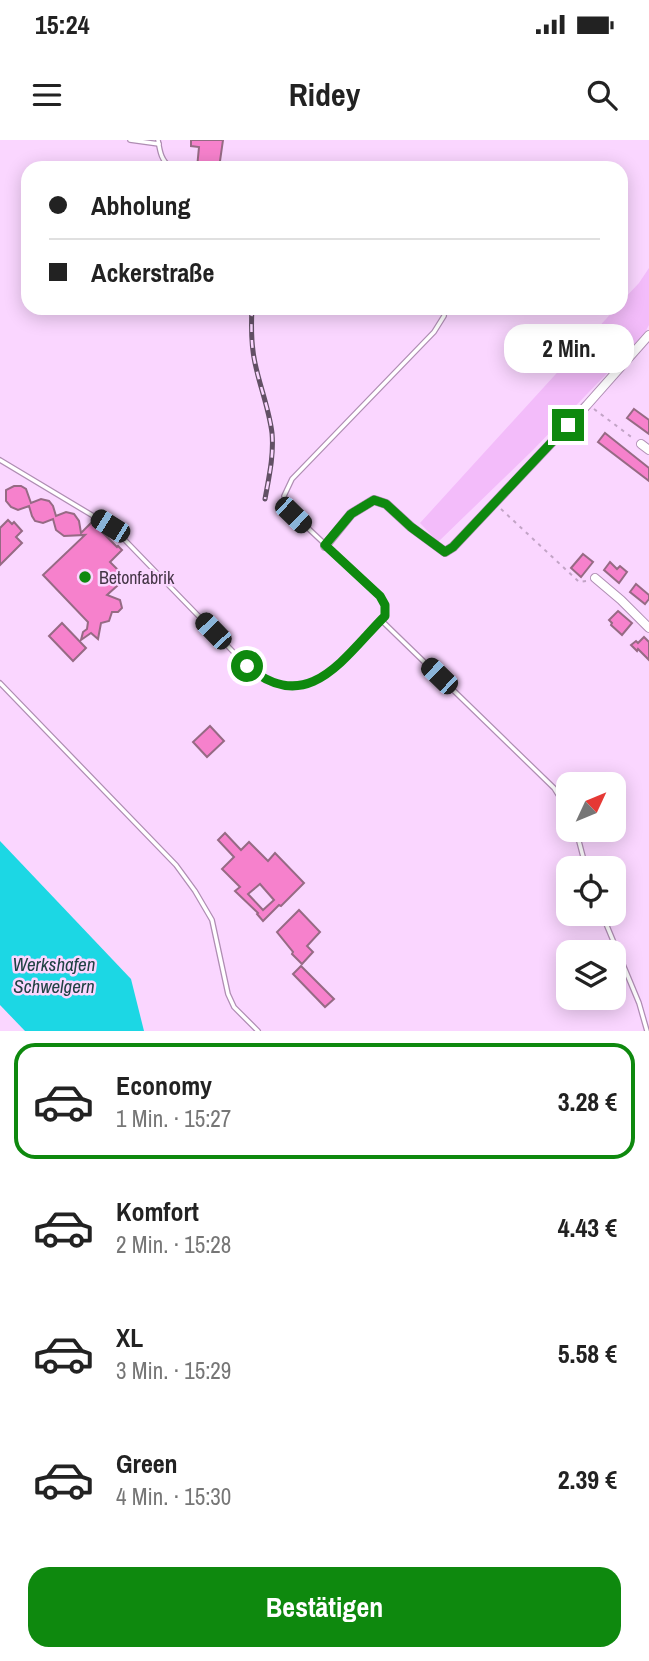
<!DOCTYPE html>
<html lang="de">
<meta charset="utf-8">
<style>
body{margin:0;font-family:"Archivo Narrow",sans-serif;background:#f6f6f6;color:#222;height:100vh;display:flex;flex-direction:column;font-size:26px;white-space:nowrap}
*{box-sizing:border-box;margin:0}
p{font-size:23px;color:#767676}
.icon{flex:none;width:38px;height:38px;fill:none;stroke:currentColor;stroke-width:2;stroke-linecap:round;stroke-linejoin:round}
.map{position:relative;height:891px;overflow:hidden}
.drawer{display:flex;flex-direction:column;background:#fff;flex:1}
.drawer>*{flex:none}
.guide{position:absolute;left:21px;top:21px;width:607px;height:154px;border-radius:21px;box-shadow:0 4px 18px #0003;display:grid;align-content:center;height:154px;padding:0 28px;background:#fff}
.needle{width:46px;rotate:46deg}
.tools{position:absolute;left:556px;top:632px;display:grid;gap:14px}
.tools a{display:grid;place-items:center;width:70px;height:70px;border-radius:14px;background:#fff;box-shadow:0 4px 18px #0003;font-size:35px}
.end{position:absolute;width:32px;height:32px;margin:-16px;border:9px solid #0e890e;background:#fff;box-shadow:0 0 0 4px #fff}
.from{border-radius:50%}
.bubble{position:absolute;height:49px;border-radius:21px;background:#fff;box-shadow:0 4px 18px #0003;font-size:23px;font-weight:700;line-height:49px;text-align:center}
.car{position:absolute;width:21px;height:42px;margin:-21px -10px;border-radius:9px;box-shadow:0 0 5px 2px #0007;background:linear-gradient(#222 24%,#8ab4d8 0 40%,#222 0 76%,#8ab4d8 0 86%,#222 0)}
.guide b{display:flex;align-items:center;gap:24px;height:66px;font-size:26px}
.guide b+b{border-top:2px solid #e0e0e0}
.guide i{width:18px;height:18px;background:#222}
ul{padding:12px 0 0;list-style:none}
li{display:flex;align-items:center;gap:21px;height:116px;margin:0 14px 10px;padding:0 14px;border:4px solid transparent;border-radius:21px}
li div{flex:1}
li b{display:block;font-size:26px}
li em{font-style:normal;font-weight:700}
li.selected{border-color:#0e890e}
li>.icon{width:63px;height:63px;stroke-width:1.5}
.primary-button{display:flex;gap:14px;margin-top:auto;padding:14px 28px}
.primary-button a{flex:1;height:80px;border-radius:21px;background:#0e890e;color:#fff;font-size:28px;font-weight:700;line-height:80px;text-align:center}
.status{display:flex;justify-content:space-between;align-items:center;height:49px;padding:0 35px;background:#fff;direction:ltr}
.status svg{height:19px;fill:currentColor}
header{display:flex;justify-content:space-between;align-items:center;height:91px;padding:0 28px;background:#fff;font-size:32px;font-weight:700}
.map>svg:first-child{display:block}
.green{fill:#f3bcfa}
.water{fill:#1cd7e4}
.building{fill:#f681cc;stroke:#966a84;stroke-width:2;fill-rule:evenodd}
.lines{fill:none;stroke-linecap:round;stroke-linejoin:round}
.service-casing{stroke:#af8db3;stroke-width:6}
.minor-casing{stroke:#af8db3;stroke-width:10}
.path{stroke:#c2a4c6;stroke-width:2;stroke-dasharray:3.5 5;stroke-linecap:butt}
.service{stroke:#fff;stroke-width:3.5}
.minor{stroke:#fff;stroke-width:8}
.rail-casing{stroke:#625065;stroke-width:5}
.rail{stroke:#fad6ff;stroke-width:2.5;stroke-dasharray:8;stroke-linecap:butt}
.route{stroke:#0e890e;stroke-width:9}
.poi-dot{fill:#0e890e;stroke:#fad6ff;stroke-width:2.5}
.labels{text-anchor:middle;dominant-baseline:central;stroke-width:5;stroke-linejoin:round;paint-order:stroke}
.poi-label{font-size:18px;fill:#453647;stroke:#fad6ff;text-anchor:start}
.water-label{font-size:19px;font-style:italic;fill:#204244;stroke:#fad6ff}
</style>
<div class="status"><b>15:24</b><svg viewBox="0 0 49 12"><path d="M0 12V9h3v3zM5 12V6h3v6zM10 12V3h3v9zM15 12V0h3v12zM26 1h20v11H26zM47 4h2v5h-2z"/></svg></div>
<header><svg class="icon" aria-label="menu" viewBox="0 0 24 24"><path d="M4 6h16M4 12h16M4 18h16"/></svg>Ridey<svg class="icon" aria-label="search" viewBox="0 0 24 24"><circle cx="10" cy="10" r="6"/><path d="M15 15l6 6"/></svg></header>
<div class="map">
<svg width="649" height="891" viewBox="0 0 649 891">
<rect width="100%" height="100%" fill="#fad6ff"/>
<path class="green" d="M 649,128 L 649,185 L 643,196 L 533,310 L 438,402 L 420,383 L 616,168 L 621,168 L 621,162 L 639,143 Z"/>
<path class="water" d="M 0,701 L 131,839 L 144,891 L 25,891 L 0,865 Z"/>
<g class="building">
<path d="M 191,0 L 223,0 L 219,28 L 197,28 L 199,7 L 191,6 Z"/>
<path d="M 634,269 L 649,280 L 649,294 L 627,278 Z"/>
<path d="M 605,293 L 649,328 L 649,341 L 598,302 Z"/>
<path d="M 14,346 L 21,346 L 26,349 L 31,363 L 41,359 L 49,361 L 53,366 L 56,376 L 66,372 L 74,374 L 79,381 L 81,393 L 92,382 L 117,407 L 118,406 L 122,410 L 110,422 L 126,438 L 107,455 L 120,460 L 122,468 L 118,472 L 112,472 L 109,481 L 101,483 L 98,499 L 91,493 L 81,500 L 83,492 L 87,489 L 88,482 L 43,435 L 85,395 L 64,396 L 56,390 L 53,379 L 43,383 L 35,381 L 32,376 L 29,366 L 18,370 L 11,367 L 6,361 L 6,350 Z"/>
<path d="M 8,380 L 12,384 L 14,382 L 22,391 L 16,397 L 22,403 L 0,425 L 0,388 Z"/>
<path d="M 583,414 L 593,422 L 581,437 L 571,428 Z"/>
<path d="M 610,422 L 617,429 L 620,426 L 627,432 L 619,443 L 604,430 Z"/>
<path d="M 636,444 L 649,455 L 649,459 L 645,464 L 630,452 Z"/>
<path d="M 618,471 L 632,483 L 622,495 L 611,485 L 612,483 L 609,480 Z"/>
<path d="M 62,483 L 86,508 L 73,521 L 49,496 Z"/>
<path d="M 644,497 L 649,502 L 649,520 L 638,509 L 637,511 L 631,505 L 636,501 L 638,503 Z"/>
<path d="M 210,586 L 224,601 L 207,617 L 193,602 Z"/>
<path d="M 225,693 L 241,710 L 249,702 L 268,721 L 275,713 L 304,743 L 281,766 L 279,765 L 263,781 L 257,774 L 258,773 L 235,751 L 240,747 L 222,729 L 234,717 L 218,700 ZM 260,744 L 274,760 L 263,770 L 248,754 Z"/>
<path d="M 299,770 L 320,792 L 307,806 L 313,812 L 302,824 L 292,814 L 293,812 L 277,792 Z"/>
<path d="M 301,826 L 334,859 L 325,867 L 293,834 Z"/>
</g>
<g class="lines">
<g class="service-casing">
<g id="service">
<path d="M 130,0 L 159,4"/>
<path d="M 158,0 C 160,12 161,20 171,28"/>
<path d="M 0,320 L 110,386 L 119,394 L 247,526 C 307,577 345,518 385,476 L 385,465 L 380,456 L 294,375 L 288,368 L 284,356 L 292,339 L 434,192 L 444,176 L 445,168"/>
<path d="M 381,480 L 554,648 L 569,672"/>
<path d="M 0,543 L 176,725 L 195,751 L 212,780 L 228,854 L 234,867 L 258,891"/>
<path d="M 576,690 L 586,728"/>
<path d="M 602,774 L 639,863 L 647,891"/>
</g>
</g>
<g class="minor-casing">
<g id="minor">
<path d="M 641,304 L 649,310"/>
<path d="M 325,406 L 351,374 L 374,360 L 386,364 L 411,387 L 445,412 L 453,407 L 587,265 L 649,195"/>
<path d="M 595,438 L 621,460 L 649,488"/>
</g>
</g>
<g class="path">
<path d="M 594,269 L 634,299"/>
<path d="M 501,369 L 577,440 L 579,442 L 586,441"/>
</g>
<use href="#service" class="service"/>
<use href="#minor" class="minor"/>
<g class="rail-casing">
<path id="rail" d="M 252,168 C 251,187 251,205 255,223 C 260,247 269,269 272,293 C 274,315 269,337 265,359"/>
</g>
<use href="#rail" class="rail"/>
</g>
<g class="lines">
<path class="route" d="M 247,526 C 308,578 344,517 385,476 L 385,465 L 380,456 L 325,405 L 351,374 L 374,360 L 386,364 L 411,387 L 445,412 L 453,407 L 568,285"/>
</g>
<circle class="poi-dot" cx="85" cy="437" r="7"/>
<g class="labels">
<g class="poi-label">
<text x="99" y="437">Betonfabrik</text>
</g>
<g class="water-label">
<text x="54" y="824">Werkshafen<tspan x="54" dy="22">Schwelgern</tspan></text>
</g>
</g>
</svg>
<div class="tools">
<a><svg class="needle" viewBox="-14 -14 28 28"><path d="M0-13l5 13h-10z" fill="#e53935"/><path d="M0 13l5-13h-10z" fill="#767676"/></svg></a>
<a><svg class="icon" aria-label="locate" viewBox="0 0 24 24"><circle cx="12" cy="12" r="6"/><path d="M12 2v4M12 18v4M2 12h4M18 12h4"/></svg></a>
<a><svg class="icon" aria-label="layers" viewBox="0 0 24 24"><path d="M12 4l9 5-9 5-9-5zM3 14l9 5 9-5"/></svg></a>
</div>
<i class="end from" style="left:247px;top:526px"></i>
<i class="end" style="left:568px;top:285px"></i>
<div class="bubble" style="left:504px;top:184px;width:130px">2 Min.</div>
<i class="car" style="left:293px;top:375px;rotate:134deg"></i>
<i class="car" style="left:110px;top:386px;rotate:302deg"></i>
<i class="car" style="left:213px;top:491px;rotate:316deg"></i>
<i class="car" style="left:439px;top:536px;rotate:314deg"></i>
<div class="guide">
<b><i class="from"></i>Abholung</b>
<b><i></i>Ackerstraße</b>
</div>
</div>
<section class="drawer">
<ul>
<li class="selected"><svg class="icon" aria-label="car" viewBox="0 0 24 24"><path d="M5 17H2v-5l4-1 3-4h7l3 4 3 1v5h-3M9 17h6M6 11h13"/><circle cx="7" cy="17" r="2"/><circle cx="17" cy="17" r="2"/></svg><div><b>Economy</b><p>1 Min. · 15:27</p></div><em>3.28 €</em></li>
<li><svg class="icon" aria-label="car" viewBox="0 0 24 24"><path d="M5 17H2v-5l4-1 3-4h7l3 4 3 1v5h-3M9 17h6M6 11h13"/><circle cx="7" cy="17" r="2"/><circle cx="17" cy="17" r="2"/></svg><div><b>Komfort</b><p>2 Min. · 15:28</p></div><em>4.43 €</em></li>
<li><svg class="icon" aria-label="car" viewBox="0 0 24 24"><path d="M5 17H2v-5l4-1 3-4h7l3 4 3 1v5h-3M9 17h6M6 11h13"/><circle cx="7" cy="17" r="2"/><circle cx="17" cy="17" r="2"/></svg><div><b>XL</b><p>3 Min. · 15:29</p></div><em>5.58 €</em></li>
<li><svg class="icon" aria-label="car" viewBox="0 0 24 24"><path d="M5 17H2v-5l4-1 3-4h7l3 4 3 1v5h-3M9 17h6M6 11h13"/><circle cx="7" cy="17" r="2"/><circle cx="17" cy="17" r="2"/></svg><div><b>Green</b><p>4 Min. · 15:30</p></div><em>2.39 €</em></li>
</ul>
<div class="primary-button"><a>Bestätigen</a></div>
</section>
